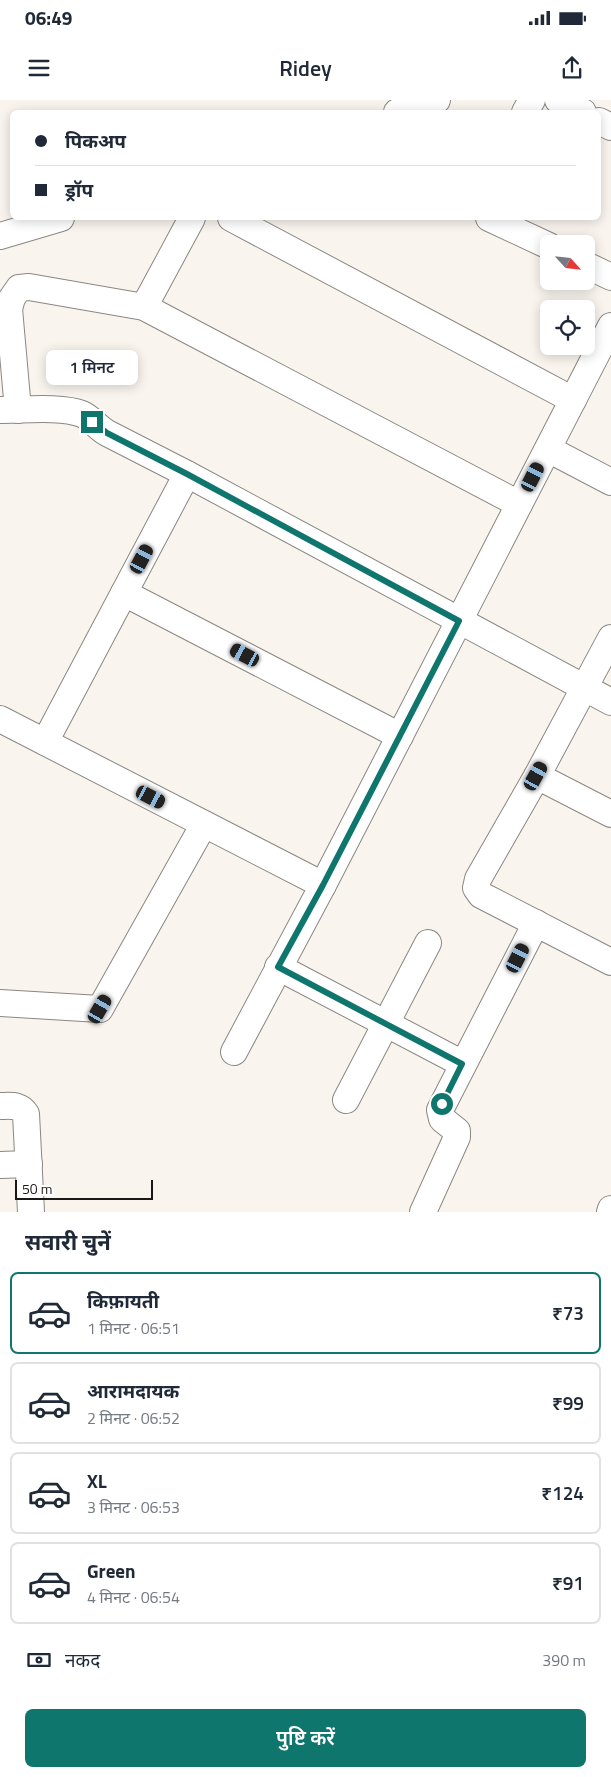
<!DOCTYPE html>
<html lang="hi">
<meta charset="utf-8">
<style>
body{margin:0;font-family:"Titillium Web","Noto Sans Devanagari",sans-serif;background:#f2f2f3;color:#1f2937;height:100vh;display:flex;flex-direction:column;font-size:19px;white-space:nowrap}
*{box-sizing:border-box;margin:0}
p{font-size:16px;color:#747a83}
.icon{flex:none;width:28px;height:28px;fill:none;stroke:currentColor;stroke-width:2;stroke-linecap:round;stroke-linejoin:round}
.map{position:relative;height:1112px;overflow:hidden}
.side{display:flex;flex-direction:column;background:#fff;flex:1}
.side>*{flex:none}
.banner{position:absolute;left:10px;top:10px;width:591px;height:110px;border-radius:8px;box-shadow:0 2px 12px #0003;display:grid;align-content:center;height:110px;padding:0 25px;background:#fff}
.needle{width:32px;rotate:117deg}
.buttons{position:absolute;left:540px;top:135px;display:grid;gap:10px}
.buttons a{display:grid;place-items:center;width:55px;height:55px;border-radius:8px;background:#fff;box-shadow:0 2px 12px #0003;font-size:25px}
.scale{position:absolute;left:15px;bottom:12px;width:138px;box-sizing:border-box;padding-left:5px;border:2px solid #1b1917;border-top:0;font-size:14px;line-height:18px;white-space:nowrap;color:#1b1917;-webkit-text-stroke:4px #fff;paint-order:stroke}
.end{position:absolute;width:22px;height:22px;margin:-11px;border:6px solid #0f766e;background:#fff;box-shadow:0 0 0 2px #fff}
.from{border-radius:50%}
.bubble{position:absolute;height:35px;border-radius:8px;background:#fff;box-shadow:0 2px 12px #0003;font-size:16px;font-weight:600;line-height:35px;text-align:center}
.car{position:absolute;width:15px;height:30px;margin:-15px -8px;border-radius:6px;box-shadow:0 0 4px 1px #0007;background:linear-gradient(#222 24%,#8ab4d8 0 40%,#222 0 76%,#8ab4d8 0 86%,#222 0)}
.banner b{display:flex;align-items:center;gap:18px;height:48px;font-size:19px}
.banner b+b{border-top:1px solid #e0e1e3}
.banner i{width:12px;height:12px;background:#1f2937}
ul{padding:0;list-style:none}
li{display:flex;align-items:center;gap:15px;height:82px;margin:0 10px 8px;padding:0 15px;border:2px solid #e0e1e3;border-radius:8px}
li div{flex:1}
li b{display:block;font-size:19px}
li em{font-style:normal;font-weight:600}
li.current{border-color:#0f766e}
li>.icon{width:45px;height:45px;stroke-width:1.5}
h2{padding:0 25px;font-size:22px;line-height:60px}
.pay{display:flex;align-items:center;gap:12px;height:55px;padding:0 25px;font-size:19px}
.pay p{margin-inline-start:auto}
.primary-button{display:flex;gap:10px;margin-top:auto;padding:10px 25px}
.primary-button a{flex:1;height:58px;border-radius:8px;background:#0f766e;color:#fff;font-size:20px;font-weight:600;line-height:58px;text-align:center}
.status{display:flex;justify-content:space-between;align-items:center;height:35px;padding:0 25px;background:#fff;direction:ltr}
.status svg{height:14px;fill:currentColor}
header{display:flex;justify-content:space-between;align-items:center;height:65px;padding:0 25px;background:#fff;font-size:22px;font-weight:600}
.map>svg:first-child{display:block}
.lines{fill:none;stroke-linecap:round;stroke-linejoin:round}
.minor-casing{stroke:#8b8782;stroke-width:28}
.minor{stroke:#fff;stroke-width:26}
.route{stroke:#0f766e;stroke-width:6}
</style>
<div class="status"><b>06:49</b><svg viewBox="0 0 49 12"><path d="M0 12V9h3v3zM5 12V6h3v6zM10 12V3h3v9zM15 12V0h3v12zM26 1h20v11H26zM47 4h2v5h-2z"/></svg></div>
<header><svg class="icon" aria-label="menu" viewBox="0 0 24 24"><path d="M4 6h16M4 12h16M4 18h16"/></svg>Ridey<svg class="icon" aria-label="share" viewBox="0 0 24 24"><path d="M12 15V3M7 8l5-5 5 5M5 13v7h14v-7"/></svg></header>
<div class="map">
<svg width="611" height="1112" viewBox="0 0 611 1112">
<rect width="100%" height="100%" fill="#f9f4ee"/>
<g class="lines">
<g class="minor-casing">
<g id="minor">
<path d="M 558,0 L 583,12"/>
<path d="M 397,12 L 437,0"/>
<path d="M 525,12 L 532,0"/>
<path d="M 599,21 L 611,27"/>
<path d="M 231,118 L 573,300"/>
<path d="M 489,118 L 549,146"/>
<path d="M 0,136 L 61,118"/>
<path d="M 586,165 L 611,177"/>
<path d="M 144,207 L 192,118"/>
<path d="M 0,310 C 23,310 62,306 82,314 C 90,317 98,328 107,333 L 187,374 L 611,602"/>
<path d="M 18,310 L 9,209 L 12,198 L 19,188 L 29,187 L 144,207 L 519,404"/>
<path d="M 548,349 L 611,382"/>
<path d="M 124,493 L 400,636"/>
<path d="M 611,538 L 537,676 L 478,779 L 476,788 L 481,795 L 611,862"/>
<path d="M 0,619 L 323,785"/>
<path d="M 45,642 L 187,374"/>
<path d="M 537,676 L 611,714"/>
<path d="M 278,867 L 463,964"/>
<path d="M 0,903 L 100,909 L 204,724"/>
<path d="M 234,952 L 323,785 L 611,226"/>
<path d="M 346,1000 L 428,843"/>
<path d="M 0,1006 C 11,1006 20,1004 26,1014 L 31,1112"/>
<path d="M 0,1065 L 29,1064"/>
<path d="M 423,1112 L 457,1037 L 457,1031 L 442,1019 L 440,1010 L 536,823"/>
<path d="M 610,1112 L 611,1109"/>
</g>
</g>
<use href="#minor" class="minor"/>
</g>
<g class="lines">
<path class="route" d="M 92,322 L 107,333 L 187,374 L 459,521 L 323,785 L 278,867 L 462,964 L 442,1004"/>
</g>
</svg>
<div class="buttons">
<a><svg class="needle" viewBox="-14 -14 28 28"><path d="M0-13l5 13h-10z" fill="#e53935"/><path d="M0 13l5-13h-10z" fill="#747a83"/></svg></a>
<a><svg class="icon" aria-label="locate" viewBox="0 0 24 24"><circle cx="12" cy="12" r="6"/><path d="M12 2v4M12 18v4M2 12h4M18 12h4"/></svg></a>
</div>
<div class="scale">50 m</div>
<i class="end from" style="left:442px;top:1004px"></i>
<i class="end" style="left:92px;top:322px"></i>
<div class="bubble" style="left:46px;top:250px;width:92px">1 मिनट</div>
<i class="car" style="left:533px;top:377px;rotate:27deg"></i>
<i class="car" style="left:142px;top:459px;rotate:28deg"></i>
<i class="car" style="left:245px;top:555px;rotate:298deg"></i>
<i class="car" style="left:536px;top:676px;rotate:29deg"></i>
<i class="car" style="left:151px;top:697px;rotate:117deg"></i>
<i class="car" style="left:518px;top:858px;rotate:27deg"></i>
<i class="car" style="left:100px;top:909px;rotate:30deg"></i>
<div class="banner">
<b><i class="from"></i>पिकअप</b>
<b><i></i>ड्रॉप</b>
</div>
</div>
<section class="side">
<h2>सवारी चुनें</h2>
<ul>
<li class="current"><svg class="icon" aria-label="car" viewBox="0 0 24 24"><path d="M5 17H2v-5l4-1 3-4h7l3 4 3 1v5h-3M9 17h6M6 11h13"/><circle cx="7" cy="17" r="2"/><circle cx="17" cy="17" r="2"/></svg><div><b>किफ़ायती</b><p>1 मिनट · 06:51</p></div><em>₹73</em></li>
<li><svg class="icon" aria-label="car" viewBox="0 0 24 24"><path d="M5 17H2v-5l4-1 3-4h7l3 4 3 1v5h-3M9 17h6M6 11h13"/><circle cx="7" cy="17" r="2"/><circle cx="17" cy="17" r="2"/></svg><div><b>आरामदायक</b><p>2 मिनट · 06:52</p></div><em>₹99</em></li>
<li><svg class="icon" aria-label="car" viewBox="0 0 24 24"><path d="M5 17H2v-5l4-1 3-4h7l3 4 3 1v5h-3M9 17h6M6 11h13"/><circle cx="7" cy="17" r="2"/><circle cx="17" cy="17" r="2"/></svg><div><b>XL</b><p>3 मिनट · 06:53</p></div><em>₹124</em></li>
<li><svg class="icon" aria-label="car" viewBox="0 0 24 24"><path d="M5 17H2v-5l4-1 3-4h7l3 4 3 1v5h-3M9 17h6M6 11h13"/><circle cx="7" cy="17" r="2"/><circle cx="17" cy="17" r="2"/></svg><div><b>Green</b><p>4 मिनट · 06:54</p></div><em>₹91</em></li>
</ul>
<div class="pay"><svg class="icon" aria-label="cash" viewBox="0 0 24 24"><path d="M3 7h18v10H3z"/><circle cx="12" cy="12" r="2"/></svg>नकद<p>390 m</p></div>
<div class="primary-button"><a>पुष्टि करें</a></div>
</section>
